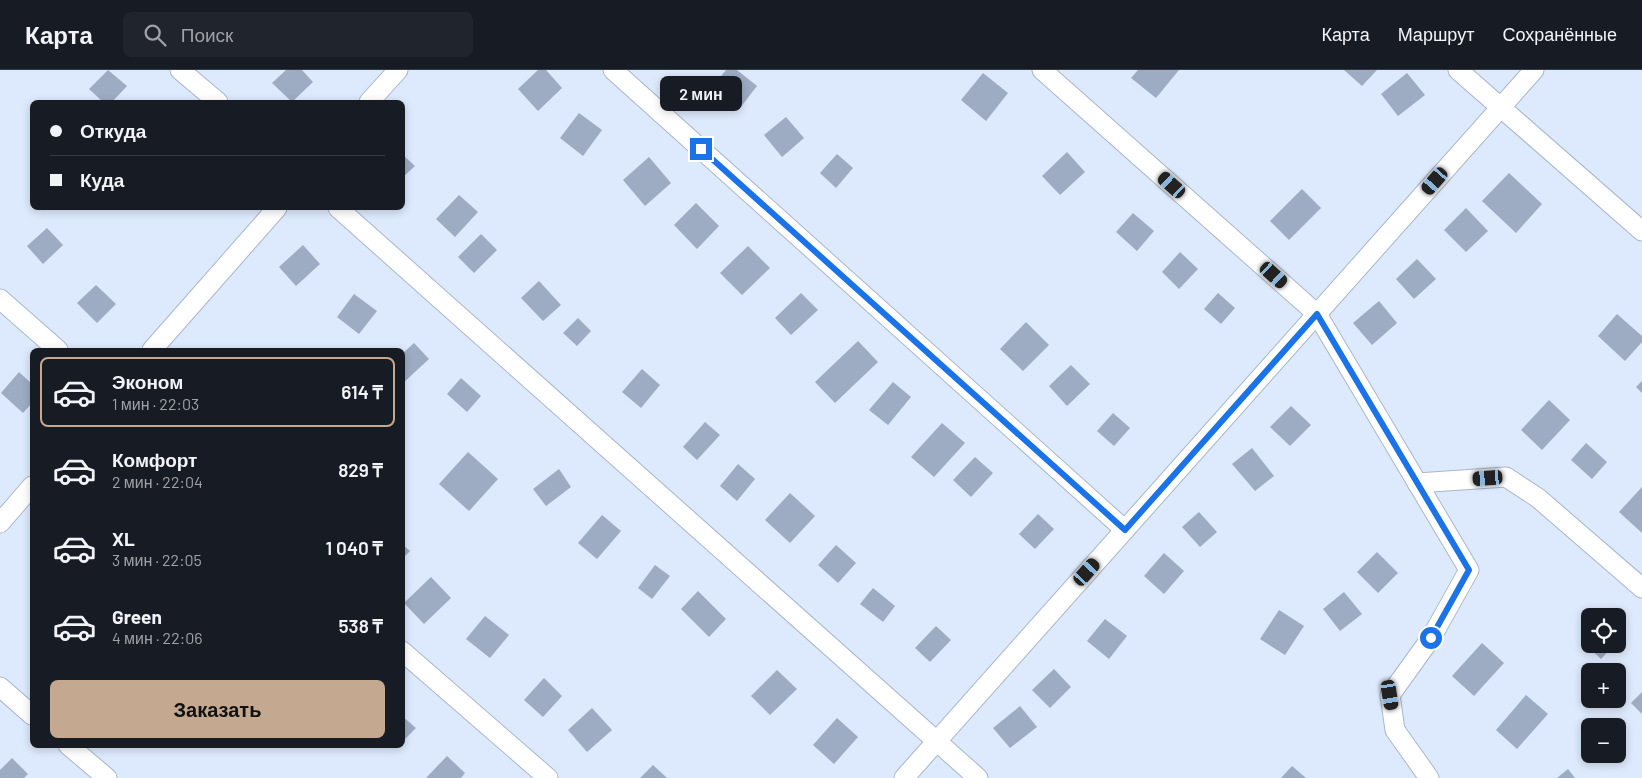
<!DOCTYPE html>
<html lang="ru">
<meta charset="utf-8">
<style>
body{margin:0;font-family:Barlow,sans-serif;background:#20242c;color:#f1f3f6;height:100vh;display:flex;flex-direction:column;font-size:19px;white-space:nowrap}
*{box-sizing:border-box;margin:0}
p{font-size:16px;color:#9ea1a6}
.icon{flex:none;width:28px;height:28px;fill:none;stroke:currentColor;stroke-width:2;stroke-linecap:round;stroke-linejoin:round}
.map{position:relative;flex:1;overflow:hidden}
.side{position:absolute;left:30px;top:278px;width:375px;height:400px;display:flex;flex-direction:column;background:#171b24;border-radius:8px;box-shadow:0 2px 8px #0003}
.side>*{flex:none}
.hud{position:absolute;left:30px;top:30px;width:375px;height:110px;border-radius:8px;box-shadow:0 2px 8px #0003;display:grid;align-content:center;height:110px;padding:0 20px;background:#171b24}
.buttons{position:absolute;left:1581px;top:538px;display:grid;gap:10px}
.buttons a{display:grid;place-items:center;width:45px;height:45px;border-radius:8px;background:#171b24;box-shadow:0 2px 8px #0003;font-size:25px}
.end{position:absolute;width:22px;height:22px;margin:-11px;border:6px solid #1a73e8;background:#fff;box-shadow:0 0 0 2px #fff}
.from{border-radius:50%}
.bubble{position:absolute;height:35px;border-radius:8px;background:#171b24;box-shadow:0 2px 8px #0003;font-size:16px;font-weight:600;line-height:35px;text-align:center}
.car{position:absolute;width:15px;height:30px;margin:-15px -8px;border-radius:6px;box-shadow:0 0 4px 1px #0007;background:linear-gradient(#222 24%,#8ab4d8 0 40%,#222 0 76%,#8ab4d8 0 86%,#222 0)}
.hud b{display:flex;align-items:center;gap:18px;height:48px;font-size:19px}
.hud b+b{border-top:1px solid #363941}
.hud i{width:12px;height:12px;background:#f1f3f6}
ul{padding:9px 0 0;list-style:none}
li{display:flex;align-items:center;gap:15px;height:70px;margin:0 10px 8px;padding:0 10px;border:2px solid transparent;border-radius:8px}
li div{flex:1}
li b{display:block;font-size:19px}
li em{font-style:normal;font-weight:600}
li.selected{border-color:#c4a990}
li>.icon{width:45px;height:45px;stroke-width:1.5}
.primary-button{display:flex;gap:10px;margin-top:auto;padding:10px 20px}
.primary-button a{flex:1;height:58px;border-radius:8px;background:#c4a990;color:#111;font-size:20px;font-weight:600;line-height:58px;text-align:center}
header{display:flex;align-items:center;gap:30px;box-sizing:border-box;height:70px;padding:0 25px;background:#171b24;border-bottom:1px solid #363941}
header strong{font-size:24px}
nav{display:flex;gap:28px;margin-inline-start:auto;font-size:18px}
.search{width:350px;height:45px;background:#20242c;display:flex;align-items:center;gap:12px;box-sizing:border-box;padding:0 18px;border-radius:8px;color:#9ea1a6;font-size:19px}
.map>svg:first-child{display:block}
.building{fill:#9dacc2}
.lines{fill:none;stroke-linecap:round;stroke-linejoin:round}
.minor-casing{stroke:#a8b7cd;stroke-width:21}
.minor{stroke:#fff;stroke-width:19}
.route{stroke:#1a73e8;stroke-width:6}
</style>
<header>
<strong>Карта</strong>
<div class="search"><svg class="icon" aria-label="search" viewBox="0 0 24 24"><circle cx="10" cy="10" r="6"/><path d="M15 15l6 6"/></svg>Поиск</div>
<nav><a>Карта</a><a>Маршрут</a><a>Сохранённые</a></nav>
</header>
<div class="map">
<svg width="1642" height="708" viewBox="0 0 1642 708">
<rect width="100%" height="100%" fill="#dde9fc"/>
<g class="building">
<path d="M 108,0 L 127,16 L 112,32 L 103,32 L 89,19 Z"/>
<path d="M 286,0 L 302,0 L 313,12 L 292,32 L 272,13 Z"/>
<path d="M 538,0 L 546,0 L 562,18 L 538,41 L 518,19 Z"/>
<path d="M 726,0 L 737,0 L 757,16 L 740,38 L 713,16 Z"/>
<path d="M 1138,0 L 1179,0 L 1156,28 L 1131,8 Z"/>
<path d="M 1344,0 L 1377,0 L 1362,16 Z"/>
<path d="M 983,3 L 1008,23 L 986,51 L 961,30 Z"/>
<path d="M 1407,3 L 1425,25 L 1398,46 L 1381,24 Z"/>
<path d="M 579,43 L 602,60 L 583,86 L 560,68 Z"/>
<path d="M 786,47 L 804,68 L 782,87 L 764,65 Z"/>
<path d="M 1067,82 L 1085,102 L 1060,125 L 1042,106 Z"/>
<path d="M 402,84 L 415,96 L 402,108 Z"/>
<path d="M 837,84 L 853,98 L 836,118 L 820,103 Z"/>
<path d="M 649,87 L 671,113 L 645,136 L 623,110 Z"/>
<path d="M 1509,103 L 1542,134 L 1516,163 L 1482,131 Z"/>
<path d="M 1302,119 L 1321,138 L 1289,170 L 1270,151 Z"/>
<path d="M 459,125 L 478,142 L 455,167 L 436,149 Z"/>
<path d="M 696,133 L 719,156 L 697,179 L 674,155 Z"/>
<path d="M 1466,138 L 1488,161 L 1466,182 L 1444,160 Z"/>
<path d="M 1133,143 L 1154,161 L 1137,181 L 1116,162 Z"/>
<path d="M 47,158 L 63,175 L 43,194 L 27,176 Z"/>
<path d="M 481,164 L 497,180 L 474,203 L 458,187 Z"/>
<path d="M 303,175 L 320,194 L 296,216 L 279,197 Z"/>
<path d="M 748,176 L 770,198 L 742,225 L 720,203 Z"/>
<path d="M 1180,182 L 1198,199 L 1179,219 L 1162,202 Z"/>
<path d="M 1417,189 L 1436,209 L 1414,229 L 1396,209 Z"/>
<path d="M 539,211 L 561,235 L 543,251 L 521,228 Z"/>
<path d="M 96,215 L 116,234 L 97,253 L 77,233 Z"/>
<path d="M 801,223 L 818,240 L 791,265 L 775,248 Z"/>
<path d="M 1218,223 L 1235,238 L 1221,254 L 1204,239 Z"/>
<path d="M 354,224 L 377,241 L 359,264 L 337,247 Z"/>
<path d="M 1379,231 L 1397,253 L 1372,275 L 1353,253 Z"/>
<path d="M 1617,244 L 1642,266 L 1642,272 L 1625,291 L 1598,266 Z"/>
<path d="M 578,248 L 591,261 L 577,276 L 563,263 Z"/>
<path d="M 1026,252 L 1049,275 L 1023,301 L 1000,279 Z"/>
<path d="M 858,271 L 878,292 L 835,333 L 815,312 Z"/>
<path d="M 414,273 L 429,289 L 402,314 L 402,284 Z"/>
<path d="M 1071,295 L 1090,314 L 1067,336 L 1049,316 Z"/>
<path d="M 642,299 L 660,315 L 641,338 L 622,322 Z"/>
<path d="M 19,302 L 32,314 L 32,333 L 23,343 L 1,323 Z"/>
<path d="M 461,308 L 481,326 L 467,342 L 447,324 Z"/>
<path d="M 1642,311 L 1642,323 L 1636,317 Z"/>
<path d="M 893,312 L 911,327 L 888,355 L 869,340 Z"/>
<path d="M 1549,330 L 1570,350 L 1542,380 L 1521,360 Z"/>
<path d="M 1291,336 L 1311,355 L 1290,376 L 1270,357 Z"/>
<path d="M 1113,343 L 1130,358 L 1114,376 L 1097,361 Z"/>
<path d="M 705,352 L 720,365 L 697,390 L 683,377 Z"/>
<path d="M 942,353 L 965,373 L 934,407 L 911,387 Z"/>
<path d="M 1586,373 L 1607,392 L 1592,409 L 1571,390 Z"/>
<path d="M 1252,378 L 1274,406 L 1255,421 L 1232,394 Z"/>
<path d="M 468,382 L 498,409 L 469,441 L 439,414 Z"/>
<path d="M 975,387 L 993,403 L 971,427 L 953,410 Z"/>
<path d="M 738,394 L 755,409 L 737,431 L 720,416 Z"/>
<path d="M 559,399 L 571,417 L 546,436 L 533,419 Z"/>
<path d="M 1642,417 L 1642,463 L 1619,442 Z"/>
<path d="M 790,423 L 815,446 L 790,473 L 765,450 Z"/>
<path d="M 1199,442 L 1217,462 L 1200,477 L 1182,457 Z"/>
<path d="M 1038,444 L 1054,459 L 1035,479 L 1019,464 Z"/>
<path d="M 602,445 L 621,461 L 597,489 L 578,473 Z"/>
<path d="M 402,474 L 410,481 L 402,489 Z"/>
<path d="M 836,475 L 856,493 L 838,513 L 818,495 Z"/>
<path d="M 1377,482 L 1398,503 L 1378,523 L 1357,502 Z"/>
<path d="M 1164,483 L 1184,501 L 1164,524 L 1144,506 Z"/>
<path d="M 655,495 L 670,506 L 652,529 L 638,518 Z"/>
<path d="M 431,507 L 451,528 L 424,554 L 404,533 Z"/>
<path d="M 873,518 L 895,536 L 883,552 L 860,534 Z"/>
<path d="M 698,521 L 726,549 L 709,567 L 681,539 Z"/>
<path d="M 1344,522 L 1362,544 L 1340,561 L 1323,539 Z"/>
<path d="M 1279,540 L 1304,556 L 1285,585 L 1260,569 Z"/>
<path d="M 485,546 L 509,565 L 490,588 L 466,569 Z"/>
<path d="M 1105,549 L 1127,566 L 1109,589 L 1087,571 Z"/>
<path d="M 936,556 L 951,570 L 930,592 L 915,578 Z"/>
<path d="M 1618,556 L 1625,563 L 1618,571 Z"/>
<path d="M 1590,568 L 1590,574 L 1615,574 L 1601,589 L 1585,574 Z"/>
<path d="M 1482,573 L 1504,593 L 1474,626 L 1452,606 Z"/>
<path d="M 1054,599 L 1071,617 L 1050,638 L 1032,620 Z"/>
<path d="M 777,600 L 797,619 L 770,645 L 751,626 Z"/>
<path d="M 544,608 L 562,626 L 543,647 L 524,630 Z"/>
<path d="M 1642,622 L 1642,644 L 1631,633 Z"/>
<path d="M 1526,625 L 1548,644 L 1517,679 L 1496,660 Z"/>
<path d="M 1020,636 L 1037,657 L 1010,678 L 993,658 Z"/>
<path d="M 592,638 L 612,660 L 587,682 L 568,660 Z"/>
<path d="M 402,646 L 416,658 L 402,672 Z"/>
<path d="M 837,648 L 858,667 L 834,694 L 813,675 Z"/>
<path d="M 447,686 L 465,703 L 461,708 L 426,708 Z"/>
<path d="M 12,688 L 28,704 L 24,708 L 0,708 L 0,700 Z"/>
<path d="M 653,695 L 667,708 L 640,708 Z"/>
<path d="M 1292,696 L 1306,708 L 1281,708 Z"/>
<path d="M 1568,699 L 1575,708 L 1557,708 Z"/>
</g>
<g class="lines">
<g class="minor-casing">
<g id="minor">
<path d="M 180,0 L 218,32"/>
<path d="M 613,0 L 1125,460"/>
<path d="M 1042,0 L 1317,244 L 1469,500 L 1431,568 L 1390,625 L 1395,660 L 1429,708"/>
<path d="M 1458,0 L 1642,161"/>
<path d="M 369,32 L 398,0"/>
<path d="M 338,138 L 978,708"/>
<path d="M 0,229 L 58,280"/>
<path d="M 152,280 L 277,138"/>
<path d="M 1417,413 L 1506,407 L 1538,428 L 1642,518"/>
<path d="M 0,453 L 32,416"/>
<path d="M 402,581 L 548,708"/>
<path d="M 0,617 L 32,645"/>
<path d="M 68,675 L 107,708"/>
<path d="M 904,708 L 1534,0"/>
</g>
</g>
<use href="#minor" class="minor"/>
</g>
<g class="lines">
<path class="route" d="M 701,79 L 1125,460 L 1317,244 L 1469,500 L 1431,568"/>
</g>
</svg>
<div class="buttons">
<a><svg class="icon" aria-label="locate" viewBox="0 0 24 24"><circle cx="12" cy="12" r="6"/><path d="M12 2v4M12 18v4M2 12h4M18 12h4"/></svg></a>
<a>+</a>
<a>−</a>
</div>
<i class="end from" style="left:1431px;top:568px"></i>
<i class="end" style="left:701px;top:79px"></i>
<div class="bubble" style="left:660px;top:6px;width:82px">2 мин</div>
<i class="car" style="left:1435px;top:111px;rotate:221deg"></i>
<i class="car" style="left:1172px;top:115px;rotate:312deg"></i>
<i class="car" style="left:1274px;top:205px;rotate:132deg"></i>
<i class="car" style="left:1488px;top:408px;rotate:266deg"></i>
<i class="car" style="left:1087px;top:502px;rotate:42deg"></i>
<i class="car" style="left:1390px;top:625px;rotate:171deg"></i>
<div class="hud">
<b><i class="from"></i>Откуда</b>
<b><i></i>Куда</b>
</div>
<section class="side">
<ul>
<li class="selected"><svg class="icon" aria-label="car" viewBox="0 0 24 24"><path d="M5 17H2v-5l4-1 3-4h7l3 4 3 1v5h-3M9 17h6M6 11h13"/><circle cx="7" cy="17" r="2"/><circle cx="17" cy="17" r="2"/></svg><div><b>Эконом</b><p>1 мин · 22:03</p></div><em>614 ₸</em></li>
<li><svg class="icon" aria-label="car" viewBox="0 0 24 24"><path d="M5 17H2v-5l4-1 3-4h7l3 4 3 1v5h-3M9 17h6M6 11h13"/><circle cx="7" cy="17" r="2"/><circle cx="17" cy="17" r="2"/></svg><div><b>Комфорт</b><p>2 мин · 22:04</p></div><em>829 ₸</em></li>
<li><svg class="icon" aria-label="car" viewBox="0 0 24 24"><path d="M5 17H2v-5l4-1 3-4h7l3 4 3 1v5h-3M9 17h6M6 11h13"/><circle cx="7" cy="17" r="2"/><circle cx="17" cy="17" r="2"/></svg><div><b>XL</b><p>3 мин · 22:05</p></div><em>1 040 ₸</em></li>
<li><svg class="icon" aria-label="car" viewBox="0 0 24 24"><path d="M5 17H2v-5l4-1 3-4h7l3 4 3 1v5h-3M9 17h6M6 11h13"/><circle cx="7" cy="17" r="2"/><circle cx="17" cy="17" r="2"/></svg><div><b>Green</b><p>4 мин · 22:06</p></div><em>538 ₸</em></li>
</ul>
<div class="primary-button"><a>Заказать</a></div>
</section>
</div>
